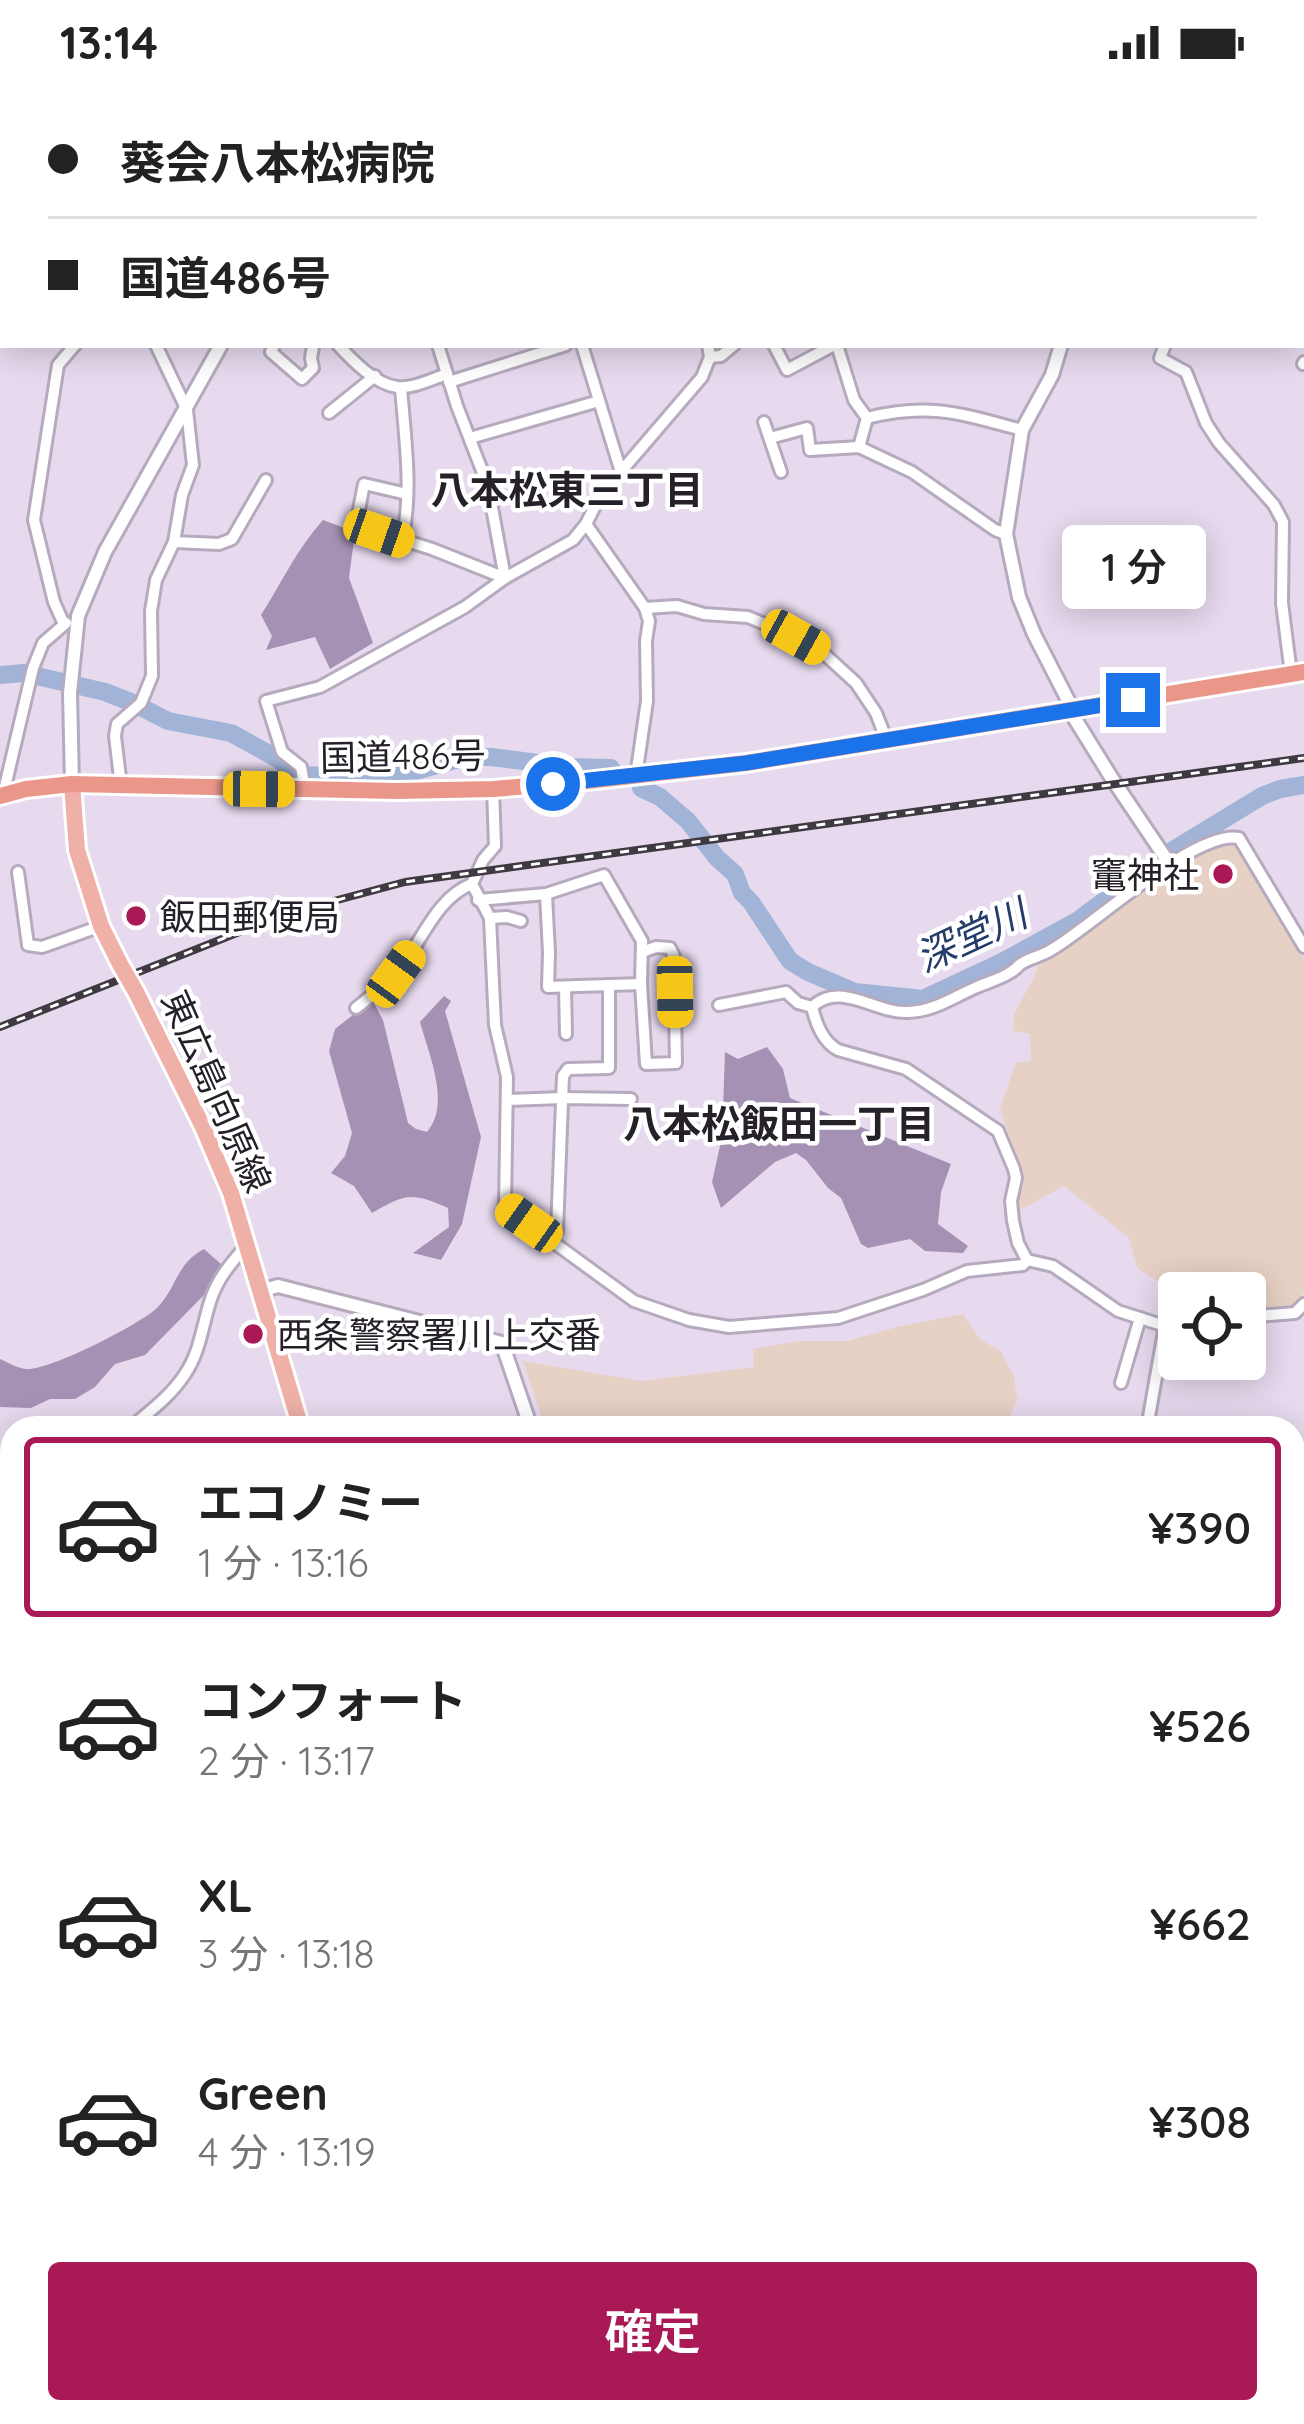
<!DOCTYPE html>
<html lang="ja">
<meta charset="utf-8">
<style>
body{margin:0;font-family:Quicksand,"Noto Sans JP",sans-serif;background:#f6f6f6;color:#222;height:100vh;display:flex;flex-direction:column;font-size:45px;white-space:nowrap}
*{box-sizing:border-box;margin:0}
p{font-size:39px;color:#767676}
.icon{flex:none;width:66px;height:66px;fill:none;stroke:currentColor;stroke-width:2;stroke-linecap:round;stroke-linejoin:round}
.map{position:relative;flex:1;overflow:hidden}
.drawer{position:absolute;left:0px;top:1332px;width:1305px;height:1008px;display:flex;flex-direction:column;background:#fff;border-radius:36px 36px 0 0;box-shadow:0 6px 30px #0003}
.drawer>*{flex:none}
.banner{position:absolute;left:0px;top:0px;width:1305px;height:264px;box-shadow:0 6px 30px #0003;display:grid;align-content:center;height:264px;padding:0 48px;background:#fff}
.tools{position:absolute;left:1158px;top:1188px;display:grid;gap:24px}
.tools a{display:grid;place-items:center;width:108px;height:108px;border-radius:12px;background:#fff;box-shadow:0 6px 30px #0003;font-size:60px}
.end{position:absolute;width:54px;height:54px;margin:-27px;border:15px solid #1a73e8;background:#fff;box-shadow:0 0 0 6px #fff}
.from{border-radius:50%}
.bubble{position:absolute;height:84px;border-radius:12px;background:#fff;box-shadow:0 6px 30px #0003;font-size:39px;font-weight:600;line-height:84px;text-align:center}
.car{position:absolute;width:36px;height:72px;margin:-36px -18px;border-radius:15px;box-shadow:0 0 9px 3px #0007;background:linear-gradient(#f5c518 24%,#345 0 40%,#f5c518 0 76%,#345 0 86%,#f5c518 0)}
.banner b{display:flex;align-items:center;gap:42px;height:114px;font-size:45px}
.banner b+b{border-top:3px solid #e0e0e0}
.banner i{width:30px;height:30px;background:#222}
ul{padding:21px 0 0;list-style:none}
li{display:flex;align-items:center;gap:36px;height:180px;margin:0 24px 18px;padding:0 24px;border:6px solid transparent;border-radius:12px}
li div{flex:1}
li b{display:block;font-size:45px}
li em{font-style:normal;font-weight:600}
li.current{border-color:#a91956}
li>.icon{width:108px;height:108px;stroke-width:1.5}
.action{display:flex;gap:24px;margin-top:auto;padding:24px 48px}
.action a{flex:1;height:138px;border-radius:12px;background:#a91956;color:#fff;font-size:48px;font-weight:600;line-height:138px;text-align:center}
.status{display:flex;justify-content:space-between;align-items:center;height:84px;padding:0 60px;background:#fff;direction:ltr}
.status svg{height:33px;fill:currentColor}
.map>svg:first-child{display:block}
.industrial{fill:#e7d1c4}
.forest{fill:#a591b3}
.lines{fill:none;stroke-linecap:round;stroke-linejoin:round}
.river{stroke:#a1b3d6;stroke-width:18}
.minor-casing{stroke:#b6aabe;stroke-width:16}
.tertiary-casing{stroke:#b6aabe;stroke-width:18}
.secondary-casing{stroke:#b6aabe;stroke-width:21}
.primary-casing{stroke:#fff;stroke-width:22}
.trunk-casing{stroke:#fff;stroke-width:22}
.minor{stroke:#fff;stroke-width:10}
.tertiary{stroke:#fff;stroke-width:12}
.secondary{stroke:#f7d8d3;stroke-width:15}
.primary{stroke:#efb1a7;stroke-width:16}
.trunk{stroke:#ea978a;stroke-width:16}
.rail-casing{stroke:#3f3942;stroke-width:8}
.rail{stroke:#fff;stroke-width:3;stroke-dasharray:9;stroke-linecap:butt}
.primary-bridge-casing{stroke:#fff;stroke-width:22;stroke-linecap:butt}
.primary-bridge{stroke:#efb1a7;stroke-width:16}
.route{stroke:#1a73e8;stroke-width:15}
.poi-dot{fill:#a91956;stroke:#fff;stroke-width:4.5}
.labels{text-anchor:middle;dominant-baseline:central;stroke-width:9;stroke-linejoin:round;paint-order:stroke}
.street-label{font-size:36px;fill:#262129;stroke:#fff}
.poi-label{font-size:36px;fill:#262129;stroke:#fff;text-anchor:start}
.neighbourhood-label{font-size:39px;font-weight:bold;fill:#262129;stroke:#fff}
.water-label{font-size:39px;font-style:italic;fill:#253b69;stroke:#fff}
</style>
<div class="status"><b>13:14</b><svg viewBox="0 0 49 12"><path d="M0 12V9h3v3zM5 12V6h3v6zM10 12V3h3v9zM15 12V0h3v12zM26 1h20v11H26zM47 4h2v5h-2z"/></svg></div>
<div class="map">
<svg width="1304" height="2340" viewBox="0 0 1304 2340">
<rect width="100%" height="100%" fill="#e7daef"/>
<g class="industrial">
<path d="M 1222,760 L 1231,760 L 1239,766 L 1304,875 L 1304,1208 L 1299,1219 L 1284,1227 L 1245,1227 L 1245,1209 L 1179,1210 L 1137,1184 L 1129,1154 L 1064,1102 L 1020,1126 L 1015,1120 L 1020,1091 L 1000,1024 L 1016,979 L 1031,977 L 1030,950 L 1013,947 L 1014,930 L 1034,893 L 1039,878 L 1051,873 L 1150,801 L 1192,774 Z"/>
<path d="M 963,1230 L 980,1255 L 1001,1268 L 1014,1293 L 1017,1316 L 1005,1344 L 545,1344 L 523,1277 L 641,1297 L 754,1283 L 753,1265 L 798,1257 L 847,1257 L 901,1242 Z"/>
<path d="M 868,2328 L 1078,2328 L 1079,2333 L 1078,2340 L 872,2340 Z"/>
</g>
<g class="forest">
<path d="M 845,0 L 1062,0 L 1060,3 L 843,3 Z"/>
<path d="M 1134,0 L 1304,0 L 1304,142 L 1302,3 L 1133,3 Z"/>
<path d="M 323,436 L 355,448 L 349,494 L 373,559 L 330,585 L 315,553 L 266,566 L 272,552 L 261,531 C 282,498 297,465 323,436 Z"/>
<path d="M 444,912 L 451,917 L 445,927 L 481,1053 L 462,1140 L 441,1176 L 413,1169 L 449,1143 L 448,1124 C 412,1108 406,1109 372,1129 L 354,1102 L 331,1089 L 345,1072 L 352,1049 L 329,967 L 335,945 L 372,916 L 383,936 L 408,1039 L 416,1045 L 427,1048 C 451,1020 429,971 420,938 Z"/>
<path d="M 767,963 L 783,985 L 790,1014 L 951,1080 L 941,1108 L 938,1140 L 968,1162 L 963,1169 L 925,1167 L 910,1155 L 868,1164 L 861,1160 L 841,1114 L 828,1104 L 806,1076 L 796,1069 L 775,1078 L 721,1124 L 712,1098 L 722,1053 L 725,968 L 738,975 Z"/>
<path d="M 204,1165 L 222,1181 L 204,1211 L 145,1271 L 115,1280 L 95,1303 L 75,1315 L 50,1315 L 31,1324 L 0,1323 L 0,1275 C 7,1278 19,1285 27,1285 C 51,1286 140,1240 157,1224 C 178,1202 175,1181 204,1165 Z"/>
</g>
<g class="lines">
<g class="river">
<path d="M 0,591 L 24,589 L 105,608 L 133,619 L 168,637 L 231,649 L 278,675 L 297,691 L 390,694 L 466,673 L 491,673 L 569,683 L 611,684"/>
<path d="M 641,704 L 660,713 L 688,737 L 717,774 L 735,790 L 742,809 L 751,818 L 790,877 L 808,888 L 855,908 L 923,915 L 1000,879 L 1077,837 L 1170,768 L 1262,712 L 1280,705 L 1304,701"/>
<path d="M 0,1946 L 12,1967"/>
<path d="M 0,2239 L 12,2218"/>
</g>
<g class="minor-casing">
<g id="minor">
<path d="M 163,0 L 170,3"/>
<path d="M 722,0 L 725,3"/>
<path d="M 230,3 L 231,0"/>
<path d="M 708,3 L 709,0"/>
<path d="M 1302,153 L 1304,152"/>
<path d="M 274,261 L 271,268 L 302,295 L 313,284 L 311,274 L 313,263"/>
<path d="M 338,261 C 353,277 375,300 397,303 C 412,305 432,295 447,290"/>
<path d="M 438,261 L 457,322 L 488,402 L 505,494"/>
<path d="M 582,261 L 621,388"/>
<path d="M 774,261 L 787,286 L 834,261"/>
<path d="M 837,261 L 854,316 L 867,334"/>
<path d="M 1165,261 L 1160,274 L 1186,288 L 1206,339 L 1219,359 L 1274,421 L 1283,438 L 1282,519 L 1291,590"/>
<path d="M 710,273 L 721,272 L 734,261"/>
<path d="M 1303,280 L 1304,278"/>
<path d="M 449,298 L 566,261"/>
<path d="M 401,304 C 405,355 413,407 402,457"/>
<path d="M 329,329 L 375,292"/>
<path d="M 764,338 L 781,388"/>
<path d="M 470,354 L 599,317"/>
<path d="M 770,354 L 807,344 L 810,366 L 859,363 L 912,388 L 995,446 L 1006,450"/>
<path d="M 859,363 L 867,334 C 929,318 962,330 1022,346"/>
<path d="M 407,410 L 364,400 L 356,441 L 432,465 L 505,494"/>
<path d="M 586,440 L 645,524 L 649,537 L 646,557 L 647,617 L 636,692"/>
<path d="M 174,458 L 219,460 L 232,455 L 266,396"/>
<path d="M 645,524 L 677,522 L 704,530 L 748,533 L 796,553 L 820,566 L 856,599 L 876,629 L 887,657"/>
<path d="M 63,538 L 54,518 L 34,436 L 58,281 L 75,261"/>
<path d="M 121,702 L 115,652 L 117,640 L 141,619 L 152,592 L 151,527 L 156,496 L 174,458 L 182,411 L 193,381 L 187,326 L 156,261"/>
<path d="M 493,705 L 495,762 L 483,776 L 472,800 L 490,834 L 495,941 L 507,993 L 505,1123 L 634,1217 L 689,1236 L 729,1243 L 838,1234 L 923,1206 L 967,1187 L 1023,1181 L 1027,1176 L 1053,1182 L 1118,1227 L 1165,1242 L 1179,1236"/>
<path d="M 305,706 L 301,683 L 282,668 L 266,617 L 320,603 L 465,523 L 505,494 L 573,456 L 586,440 L 600,412 L 702,293 L 710,273 L 708,261"/>
<path d="M 3,711 L 33,584 L 43,559 L 66,539"/>
<path d="M 18,788 L 28,861 L 42,863 L 101,842"/>
<path d="M 546,810 L 549,869 L 548,903 L 641,900"/>
<path d="M 478,816 L 546,810 L 604,791 L 642,857 L 641,900 L 646,980 L 676,979 L 674,872 L 670,864 L 656,863 L 642,868"/>
<path d="M 490,834 L 507,833 L 521,837"/>
<path d="M 565,903 L 566,950"/>
<path d="M 719,921 L 786,908 L 798,919 L 812,923"/>
<path d="M 812,923 C 840,896 876,930 908,928 C 935,927 953,913 977,903 C 988,898 1001,895 1011,888 C 1022,881 1014,883 1026,877 C 1034,873 1043,871 1051,866 C 1093,842 1194,746 1239,754 L 1304,863"/>
<path d="M 812,923 C 816,939 822,957 838,966 L 906,985 L 998,1047 L 1014,1085 L 1016,1094 L 1011,1117 L 1013,1137 L 1018,1159 L 1027,1176"/>
<path d="M 356,924 C 371,912 387,900 399,886 C 422,857 437,813 472,800"/>
<path d="M 507,1016 L 562,1014 L 631,1015"/>
<path d="M 552,1156 L 557,1147 L 563,992 L 568,985 L 609,984 L 609,901"/>
<path d="M 1245,1233 L 1295,1229 L 1304,1220"/>
<path d="M 1121,1299 L 1140,1234"/>
<path d="M 130,1344 C 149,1328 171,1312 185,1290 C 200,1268 202,1243 210,1218 C 217,1195 231,1179 246,1162"/>
<path d="M 1147,1344 L 1165,1242"/>
<path d="M 1293,1396 L 1304,1395"/>
<path d="M 0,1663 L 12,1646"/>
<path d="M 1293,1712 L 1295,1691 L 1304,1678"/>
<path d="M 1293,1858 L 1304,1876"/>
<path d="M 0,1869 L 12,1866"/>
<path d="M 0,1902 L 12,1923"/>
<path d="M 0,2066 L 12,2062"/>
<path d="M 0,2211 L 12,2225"/>
<path d="M 62,2328 L 68,2340"/>
<path d="M 583,2328 L 584,2340"/>
</g>
</g>
<g class="tertiary-casing">
<g id="tertiary">
<path d="M 311,0 L 320,3"/>
<path d="M 330,3 L 331,0"/>
<path d="M 1302,207 L 1304,207"/>
<path d="M 1061,261 L 1052,291 L 1022,346 L 1006,450 L 1019,513 L 1034,550 L 1073,626 L 1075,635 L 1111,693 L 1169,779"/>
<path d="M 72,700 L 70,609 L 78,532 L 105,468 L 221,261"/>
<path d="M 260,1207 L 278,1202 L 502,1259 L 531,1344"/>
<path d="M 1293,1514 L 1304,1509"/>
<path d="M 1293,1927 L 1304,1923"/>
<path d="M 860,2328 L 864,2340"/>
<path d="M 1089,2328 L 1093,2340"/>
</g>
</g>
<g class="secondary-casing">
<g id="secondary">
<path d="M 1293,2200 L 1304,2180"/>
<path d="M 1100,2340 L 1118,2328"/>
</g>
</g>
<g class="primary-casing">
<g id="primary">
<path d="M 72,700 L 77,766 L 101,842 L 120,880"/>
<path d="M 136,908 L 203,1043 L 231,1109 L 301,1344"/>
<path d="M 598,2328 L 601,2340"/>
</g>
</g>
<g class="trunk-casing">
<path id="trunk" d="M 0,712 L 26,705 L 72,700 L 397,707 L 493,705 L 578,698 L 746,679 L 1304,588"/>
</g>
<use href="#minor" class="minor"/>
<use href="#tertiary" class="tertiary"/>
<use href="#secondary" class="secondary"/>
<use href="#primary" class="primary"/>
<use href="#trunk" class="trunk"/>
<g class="rail-casing">
<path id="rail" d="M 0,943 L 285,830 L 405,798 L 1304,674"/>
</g>
<use href="#rail" class="rail"/>
<g class="primary-bridge-casing">
<path id="primary-bridge" d="M 120,880 L 136,908"/>
</g>
<use href="#primary-bridge" class="primary-bridge"/>
</g>
<g class="lines">
<path class="route" d="M 553,700 L 746,679 L 1133,616"/>
</g>
<g class="poi-dot">
<circle cx="1223" cy="790" r="12"/>
<circle cx="136" cy="832" r="12"/>
<circle cx="253" cy="1250" r="12"/>
</g>
<g class="labels">
<g class="street-label">
<text transform="translate(403 672) rotate(-1)">国道486号</text>
<text transform="translate(217 1007) rotate(66)">東広島向原線</text>
</g>
<g class="poi-label">
<text x="1199" y="790" text-anchor="end">竃神社</text>
<text x="160" y="832">飯田郵便局</text>
<text x="277" y="1250">西条警察署川上交番</text>
</g>
<g class="neighbourhood-label">
<text x="567" y="405">八本松東三丁目</text>
<text x="779" y="1039">八本松飯田一丁目</text>
</g>
<g class="water-label">
<text transform="translate(971 851) rotate(-25)">深堂川</text>
</g>
</g>
</svg>
<div class="tools">
<a><svg class="icon" aria-label="locate" viewBox="0 0 24 24"><circle cx="12" cy="12" r="6"/><path d="M12 2v4M12 18v4M2 12h4M18 12h4"/></svg></a>
</div>
<i class="end from" style="left:553px;top:700px"></i>
<i class="end" style="left:1133px;top:616px"></i>
<div class="bubble" style="left:1062px;top:441px;width:144px">1 分</div>
<i class="car" style="left:379px;top:449px;rotate:109deg"></i>
<i class="car" style="left:796px;top:553px;rotate:119deg"></i>
<i class="car" style="left:259px;top:705px;rotate:91deg"></i>
<i class="car" style="left:396px;top:890px;rotate:36deg"></i>
<i class="car" style="left:675px;top:908px;rotate:179deg"></i>
<i class="car" style="left:529px;top:1139px;rotate:305deg"></i>
<div class="banner">
<b><i class="from"></i>葵会八本松病院</b>
<b><i></i>国道486号</b>
</div>
<section class="drawer">
<ul>
<li class="current"><svg class="icon" aria-label="car" viewBox="0 0 24 24"><path d="M5 17H2v-5l4-1 3-4h7l3 4 3 1v5h-3M9 17h6M6 11h13"/><circle cx="7" cy="17" r="2"/><circle cx="17" cy="17" r="2"/></svg><div><b>エコノミー</b><p>1 分 · 13:16</p></div><em>¥390</em></li>
<li><svg class="icon" aria-label="car" viewBox="0 0 24 24"><path d="M5 17H2v-5l4-1 3-4h7l3 4 3 1v5h-3M9 17h6M6 11h13"/><circle cx="7" cy="17" r="2"/><circle cx="17" cy="17" r="2"/></svg><div><b>コンフォート</b><p>2 分 · 13:17</p></div><em>¥526</em></li>
<li><svg class="icon" aria-label="car" viewBox="0 0 24 24"><path d="M5 17H2v-5l4-1 3-4h7l3 4 3 1v5h-3M9 17h6M6 11h13"/><circle cx="7" cy="17" r="2"/><circle cx="17" cy="17" r="2"/></svg><div><b>XL</b><p>3 分 · 13:18</p></div><em>¥662</em></li>
<li><svg class="icon" aria-label="car" viewBox="0 0 24 24"><path d="M5 17H2v-5l4-1 3-4h7l3 4 3 1v5h-3M9 17h6M6 11h13"/><circle cx="7" cy="17" r="2"/><circle cx="17" cy="17" r="2"/></svg><div><b>Green</b><p>4 分 · 13:19</p></div><em>¥308</em></li>
</ul>
<div class="action"><a>確定</a></div>
</section>
</div>
